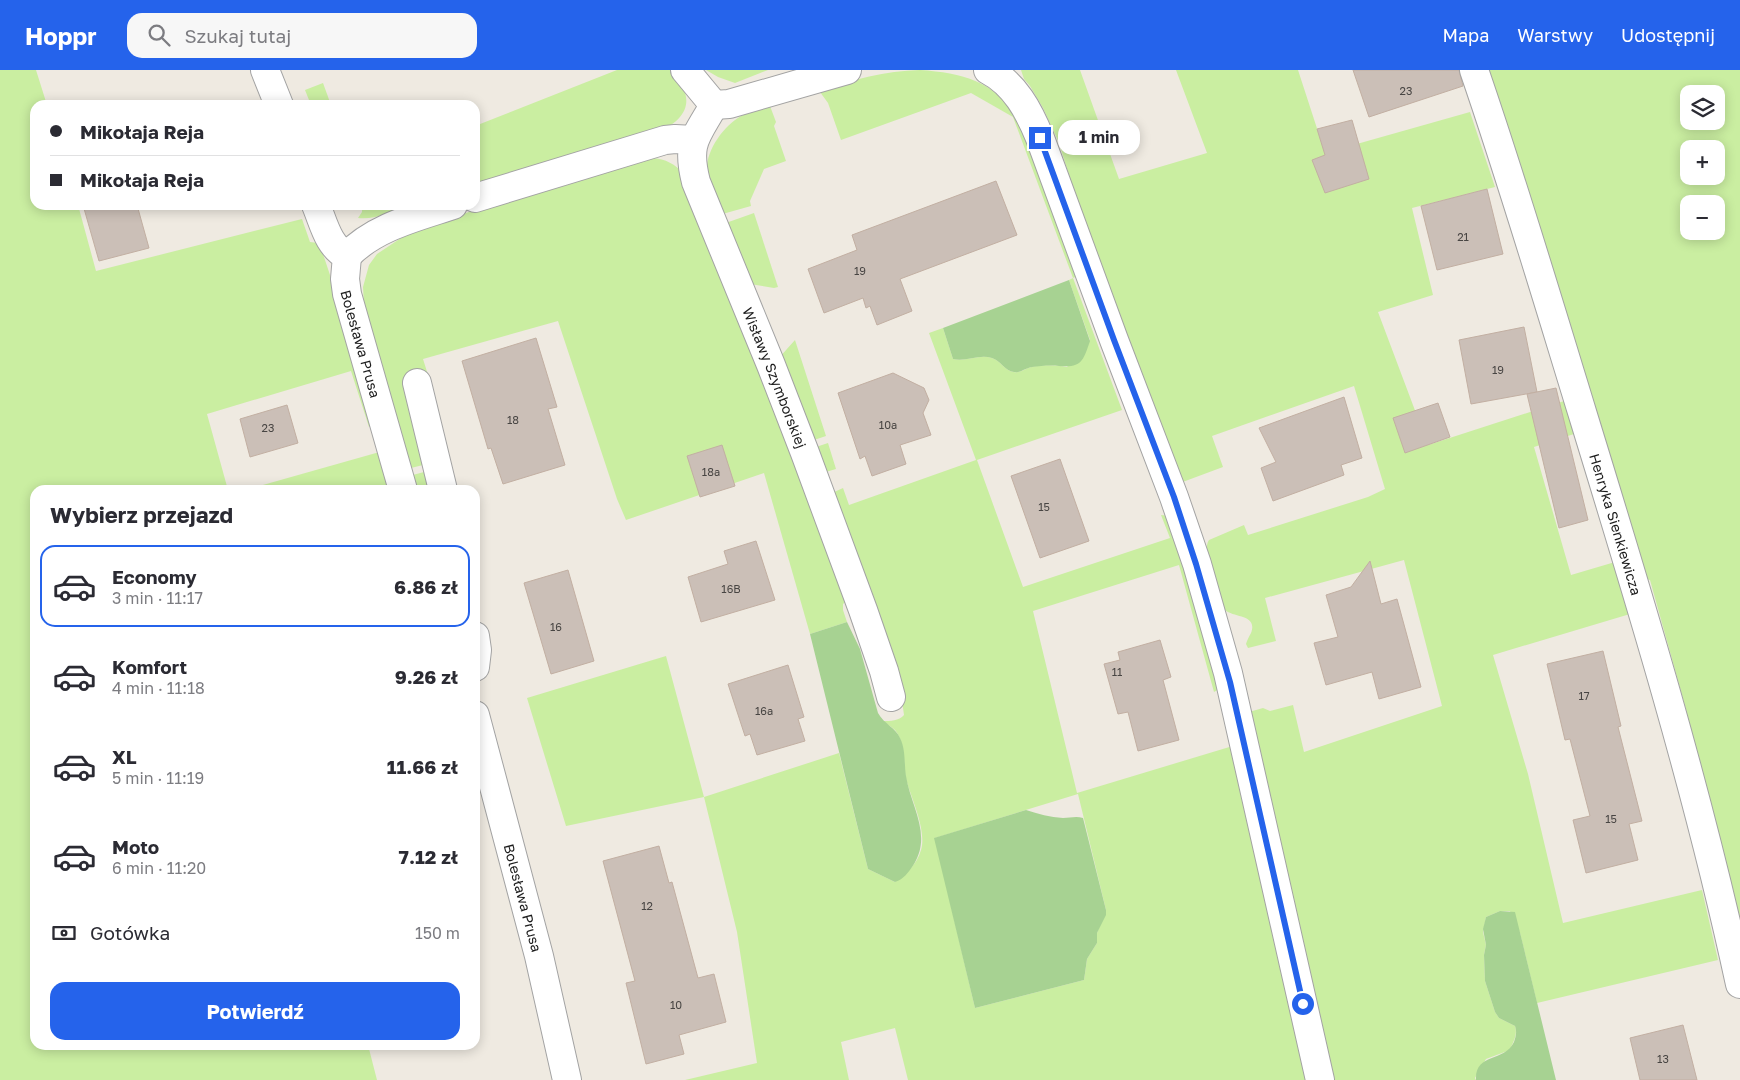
<!DOCTYPE html>
<html lang="pl">
<meta charset="utf-8">
<style>
body{margin:0;font-family:"Golos Text",sans-serif;background:#f7f7f7;color:#2b2b33;height:100vh;display:flex;flex-direction:column;font-size:19px;white-space:nowrap}
*{box-sizing:border-box;margin:0}
p{font-size:16px;color:#7c7c81}
.icon{flex:none;width:28px;height:28px;fill:none;stroke:currentColor;stroke-width:2;stroke-linecap:round;stroke-linejoin:round}
.map{position:relative;flex:1;overflow:hidden}
.drawer{position:absolute;left:30px;top:415px;width:450px;height:565px;display:flex;flex-direction:column;background:#fff;border-radius:15px;box-shadow:0 2px 12px #0003}
.drawer>*{flex:none}
.top-card{position:absolute;left:30px;top:30px;width:450px;height:110px;border-radius:15px;box-shadow:0 2px 12px #0003;display:grid;align-content:center;height:110px;padding:0 20px;background:#fff}
.fabs{position:absolute;left:1680px;top:15px;display:grid;gap:10px}
.fabs a{display:grid;place-items:center;width:45px;height:45px;border-radius:10px;background:#fff;box-shadow:0 2px 12px #0003;font-size:25px}
.end{position:absolute;width:22px;height:22px;margin:-11px;border:6px solid #2563eb;background:#fff;box-shadow:0 0 0 2px #fff}
.from{border-radius:50%}
.bubble{position:absolute;height:35px;border-radius:15px;background:#fff;box-shadow:0 2px 12px #0003;font-size:16px;font-weight:700;line-height:35px;text-align:center}
.top-card b{display:flex;align-items:center;gap:18px;height:48px;font-size:19px}
.top-card b+b{border-top:1px solid #e1e1e2}
.top-card i{width:12px;height:12px;background:#2b2b33}
ul{padding:0;list-style:none}
li{display:flex;align-items:center;gap:15px;height:82px;margin:0 10px 8px;padding:0 10px;border:2px solid transparent;border-radius:15px}
li div{flex:1}
li b{display:block;font-size:19px}
li em{font-style:normal;font-weight:700}
li.current{border-color:#2563eb}
li>.icon{width:45px;height:45px;stroke-width:1.5}
h2{padding:0 20px;font-size:22px;line-height:60px}
.pay{display:flex;align-items:center;gap:12px;height:55px;padding:0 20px;font-size:19px}
.pay p{margin-inline-start:auto}
.primary-button{display:flex;gap:10px;margin-top:auto;padding:10px 20px}
.primary-button a{flex:1;height:58px;border-radius:15px;background:#2563eb;color:#fff;font-size:20px;font-weight:700;line-height:58px;text-align:center}
header{display:flex;align-items:center;gap:30px;box-sizing:border-box;height:70px;padding:0 25px;background:#2563eb;color:#fff}
header strong{font-size:24px}
nav{display:flex;gap:28px;margin-inline-start:auto;font-size:18px}
.search{width:350px;height:45px;background:#f7f7f7;display:flex;align-items:center;gap:12px;box-sizing:border-box;padding:0 18px;border-radius:15px;color:#7c7c81;font-size:19px}
.map>svg:first-child{display:block}
.grass{fill:#caeea1;fill-rule:evenodd}
.forest{fill:#a7d292}
.building{fill:#cbbfb7;stroke:#c2afa2}
.lines{fill:none;stroke-linecap:round;stroke-linejoin:round}
.minor-casing{stroke:#a3a3a3;stroke-width:30}
.minor{stroke:#fff;stroke-width:28}
.route{stroke:#2563eb;stroke-width:6}
.labels{text-anchor:middle;dominant-baseline:central;stroke-width:4.5;stroke-linejoin:round;paint-order:stroke}
.number-label{font-size:11px;fill:#484543}
.street-label{font-size:14px;fill:#1c1c1c;stroke:#fff}
</style>
<header>
<strong>Hoppr</strong>
<div class="search"><svg class="icon" aria-label="search" viewBox="0 0 24 24"><circle cx="10" cy="10" r="6"/><path d="M15 15l6 6"/></svg>Szukaj tutaj</div>
<nav><a>Mapa</a><a>Warstwy</a><a>Udostępnij</a></nav>
</header>
<div class="map">
<svg width="1740" height="1010" viewBox="0 0 1740 1010">
<rect width="100%" height="100%" fill="#efeae1"/>
<g class="grass">
<path d="M 0,0 L 36,0 L 47,35 L 35,35 L 35,135 L 78,135 L 96,201 L 302,149 L 310,172 L 318,173 L 321,178 L 334,217 L 372,355 L 369,357 L 351,301 L 207,344 L 228,420 L 35,420 L 35,975 L 368,975 L 377,1010 L 0,1010 Z"/>
<path d="M 617,0 L 671,0 C 675,6 679,11 682,16 C 694,37 679,52 662,60 L 475,115 L 475,56 Z"/>
<path d="M 706,0 L 768,0 L 735,13 L 718,7 Z"/>
<path d="M 920,0 C 963,3 995,11 1019,50 L 1080,205 L 1073,208 L 1122,340 L 977,390 L 1023,517 L 1170,468 L 1161,445 L 1170,446 L 1221,618 L 1214,622 L 1179,495 L 1033,541 L 1077,723 L 1236,675 L 1311,1010 L 908,1010 L 895,958 L 841,972 L 849,1010 L 685,1010 L 757,993 L 737,862 L 704,727 L 566,756 L 527,628 L 666,586 L 704,727 L 839,683 L 868,799 L 895,812 C 906,803 917,795 921,780 C 927,760 911,728 906,709 C 903,693 906,674 895,660 C 892,657 886,654 883,651 C 890,651 899,651 904,645 L 900,616 L 832,423 L 843,418 L 849,435 L 976,390 L 929,263 L 943,258 L 953,289 C 966,292 979,284 992,288 C 1000,290 1005,301 1014,302 C 1020,303 1023,300 1028,298 C 1039,294 1056,295 1067,297 L 1090,270 L 1069,210 L 1073,208 L 1013,47 L 971,23 L 841,70 L 828,33 L 820,22 C 853,9 885,1 920,0 ZM 1078,724 L 1106,840 L 1097,863 L 1097,873 L 1087,889 L 1084,910 L 975,938 L 935,768 Z"/>
<path d="M 1021,0 L 1080,0 L 1119,109 L 1207,83 L 1176,0 L 1298,0 L 1325,83 L 1470,42 L 1495,117 L 1412,138 L 1433,225 L 1378,242 L 1428,375 L 1564,331 L 1574,364 L 1534,377 L 1571,505 L 1615,492 L 1630,544 L 1493,585 L 1528,704 L 1563,853 L 1702,820 L 1718,890 L 1537,933 L 1520,863 L 1510,841 L 1500,841 L 1486,847 L 1483,862 L 1486,875 L 1484,885 L 1485,911 L 1495,942 L 1499,948 L 1515,956 C 1518,965 1513,972 1510,980 L 1486,989 L 1475,1008 L 1476,1010 L 1332,1010 L 1249,642 L 1263,638 L 1270,641 L 1293,635 L 1304,682 L 1442,636 L 1404,490 L 1265,528 L 1276,571 L 1248,578 L 1246,574 C 1247,570 1249,567 1251,563 C 1258,544 1234,548 1225,540 C 1220,526 1200,482 1209,470 L 1244,455 L 1248,465 L 1368,427 L 1385,419 L 1354,316 L 1212,366 L 1223,397 L 1180,413 L 1083,151 L 1059,73 L 1043,38 L 1030,16 L 1024,9 Z"/>
<path d="M 1485,0 L 1740,0 L 1740,864 L 1684,645 L 1687,643 L 1650,510 L 1645,509 ZM 1689,24 L 1716,24 L 1716,51 L 1689,51 ZM 1689,79 L 1716,79 L 1716,106 L 1689,106 ZM 1689,134 L 1716,134 L 1716,161 L 1689,161 Z"/>
<path d="M 323,13 L 331,35 L 311,35 L 305,20 Z"/>
<path d="M 770,36 L 776,52 L 774,56 L 786,91 L 764,99 L 750,131 L 751,136 L 719,145 C 715,131 709,117 707,104 C 704,83 723,56 741,46 C 750,42 760,39 770,36 Z"/>
<path d="M 652,88 C 666,89 675,94 684,104 L 848,530 L 843,534 L 843,540 L 847,552 L 810,564 L 764,403 L 626,450 L 617,429 L 558,251 L 423,289 L 429,308 L 404,315 L 423,395 L 407,399 L 364,235 L 363,217 L 369,195 L 377,184 L 404,166 L 515,125 Z"/>
<path d="M 356,135 L 410,135 C 393,141 376,150 358,148 L 362,142 L 362,139 Z"/>
<path d="M 754,143 L 778,217 L 774,218 L 750,214 L 723,154 Z"/>
<path d="M 795,270 L 826,366 L 814,370 L 816,377 L 828,373 L 836,399 L 819,404 L 778,289 Z"/>
<path d="M 383,382 L 393,420 L 245,420 L 376,383 Z"/>
<path d="M 424,402 L 429,420 L 412,420 L 409,406 Z"/>
</g>
<g class="forest">
<path d="M 1069,210 L 1090,271 C 1083,291 1082,298 1059,296 C 1051,295 1040,296 1032,297 C 1025,298 1021,303 1014,302 C 1005,301 1000,290 992,288 C 979,284 966,292 953,289 L 943,258 Z"/>
<path d="M 847,552 L 860,579 L 878,643 C 884,654 896,658 900,668 C 906,680 904,694 906,706 C 911,737 932,764 914,794 C 908,803 904,809 895,812 L 868,799 L 810,564 Z"/>
<path d="M 1026,740 C 1038,744 1050,747 1063,748 C 1070,748 1076,746 1083,748 L 1106,840 L 1106,845 L 1097,863 L 1097,873 L 1087,889 L 1084,910 L 975,938 L 934,768 Z"/>
<path d="M 1500,841 L 1515,842 L 1556,1010 L 1476,1010 C 1475,982 1504,993 1514,972 C 1516,966 1517,962 1515,956 L 1499,948 L 1495,942 L 1485,911 L 1484,885 L 1486,875 L 1483,859 L 1486,847 Z"/>
</g>
<g class="building">
<path d="M 1353,0 L 1459,0 L 1463,16 L 1369,47 Z"/>
<path d="M 1352,50 L 1369,109 L 1325,123 L 1312,90 L 1325,85 L 1317,59 Z"/>
<path d="M 996,111 L 1017,165 L 900,209 L 912,241 L 877,255 L 870,236 L 866,238 L 863,228 L 824,243 L 808,199 L 857,180 L 852,165 Z"/>
<path d="M 1487,119 L 1503,184 L 1437,200 L 1421,136 Z"/>
<path d="M 83,135 L 137,135 L 149,178 L 99,191 Z"/>
<path d="M 1524,257 L 1537,322 L 1471,334 L 1459,270 Z"/>
<path d="M 536,268 L 557,337 L 548,339 L 565,395 L 503,414 L 491,378 L 488,379 L 462,291 Z"/>
<path d="M 893,303 L 924,318 L 929,330 L 923,343 L 931,365 L 900,375 L 906,394 L 872,406 L 865,386 L 860,389 L 838,323 Z"/>
<path d="M 1556,318 L 1588,450 L 1559,458 L 1527,324 Z"/>
<path d="M 1344,327 L 1362,388 L 1341,395 L 1344,405 L 1273,431 L 1261,398 L 1276,392 L 1259,358 Z"/>
<path d="M 1438,333 L 1450,367 L 1405,383 L 1393,348 Z"/>
<path d="M 287,335 L 298,373 L 250,387 L 240,349 Z"/>
<path d="M 722,375 L 735,416 L 700,427 L 687,386 Z"/>
<path d="M 1060,389 L 1089,471 L 1040,488 L 1011,406 Z"/>
<path d="M 756,471 L 775,530 L 701,552 L 688,507 L 728,494 L 724,481 Z"/>
<path d="M 1370,491 L 1381,534 L 1397,529 L 1421,617 L 1379,629 L 1372,602 L 1326,615 L 1314,573 L 1338,567 L 1326,525 L 1351,517 Z"/>
<path d="M 568,500 L 594,591 L 551,604 L 524,513 Z"/>
<path d="M 1160,570 L 1171,607 L 1163,610 L 1179,670 L 1138,681 L 1128,642 L 1118,644 L 1104,594 L 1120,590 L 1118,582 Z"/>
<path d="M 1603,581 L 1621,656 L 1618,657 L 1642,751 L 1629,754 L 1638,790 L 1586,803 L 1573,750 L 1590,746 L 1570,669 L 1565,670 L 1547,594 Z"/>
<path d="M 788,595 L 804,647 L 798,649 L 805,671 L 757,685 L 750,664 L 745,666 L 728,614 Z"/>
<path d="M 659,776 L 669,813 L 672,812 L 698,908 L 714,904 L 726,952 L 679,965 L 684,984 L 646,994 L 626,913 L 635,911 L 603,791 Z"/>
<path d="M 1683,955 L 1697,1010 L 1640,1010 L 1630,968 Z"/>
</g>
<g class="lines">
<g class="minor-casing">
<g id="minor">
<path d="M 265,0 L 279,35"/>
<path id="s1" d="M 685,0 L 714,35 C 696,67 686,73 696,112 L 771,295 L 805,383 L 863,540 L 884,601 L 891,627"/>
<path d="M 988,0 C 1015,14 1029,41 1040,68 L 1114,270 L 1174,427 L 1197,494 L 1228,603 L 1320,1010"/>
<path id="s2" d="M 1474,0 C 1513,113 1547,228 1582,342 C 1640,531 1698,720 1740,914"/>
<path d="M 714,35 L 729,34 L 847,0"/>
<path d="M 475,128 L 665,70 L 675,69 L 694,70"/>
<path id="s3" d="M 316,135 C 324,154 328,176 347,186 L 345,209 L 347,224 L 403,420"/>
<path d="M 347,186 C 374,157 417,147 453,135"/>
<path d="M 417,313 L 443,420"/>
<path d="M 475,566 L 477,580 L 475,597"/>
<path id="s4" d="M 475,645 L 539,886 L 567,1010"/>
</g>
</g>
<use href="#minor" class="minor"/>
</g>
<g class="lines">
<path class="route" d="M 1040,68 L 1114,270 L 1174,427 L 1196,494 L 1230,612 L 1303,934"/>
</g>
<g class="labels">
<g class="number-label">
<text x="1406" y="20">23</text>
<text x="1463" y="166">21</text>
<text x="860" y="200">19</text>
<text x="1498" y="299">19</text>
<text x="513" y="349">18</text>
<text x="888" y="354">10a</text>
<text x="268" y="357">23</text>
<text x="711" y="401">18a</text>
<text x="1044" y="436">15</text>
<text x="731" y="518">16B</text>
<text x="556" y="556">16</text>
<text x="1117" y="601">11</text>
<text x="1584" y="625">17</text>
<text x="764" y="640">16a</text>
<text x="1611" y="748">15</text>
<text x="647" y="835">12</text>
<text x="676" y="934">10</text>
<text x="1663" y="988">13</text>
</g>
<g class="street-label">
<text stroke="none"><textPath href="#s3" startOffset="151">Bolesława Prusa</textPath></text>
<text stroke="none"><textPath href="#s1" startOffset="339">Wisławy Szymborskiej</textPath></text>
<text stroke="none"><textPath href="#s2" startOffset="476">Henryka Sienkiewicza</textPath></text>
<text stroke="none"><textPath href="#s4" startOffset="189">Bolesława Prusa</textPath></text>
</g>
</g>
</svg>
<div class="fabs">
<a><svg class="icon" aria-label="layers" viewBox="0 0 24 24"><path d="M12 4l9 5-9 5-9-5zM3 14l9 5 9-5"/></svg></a>
<a>+</a>
<a>−</a>
</div>
<i class="end from" style="left:1303px;top:934px"></i>
<i class="end" style="left:1040px;top:68px"></i>
<div class="bubble" style="left:1058px;top:50px;width:82px">1 min</div>
<div class="top-card">
<b><i class="from"></i>Mikołaja Reja</b>
<b><i></i>Mikołaja Reja</b>
</div>
<section class="drawer">
<h2>Wybierz przejazd</h2>
<ul>
<li class="current"><svg class="icon" aria-label="car" viewBox="0 0 24 24"><path d="M5 17H2v-5l4-1 3-4h7l3 4 3 1v5h-3M9 17h6M6 11h13"/><circle cx="7" cy="17" r="2"/><circle cx="17" cy="17" r="2"/></svg><div><b>Economy</b><p>3 min · 11:17</p></div><em>6.86 zł</em></li>
<li><svg class="icon" aria-label="car" viewBox="0 0 24 24"><path d="M5 17H2v-5l4-1 3-4h7l3 4 3 1v5h-3M9 17h6M6 11h13"/><circle cx="7" cy="17" r="2"/><circle cx="17" cy="17" r="2"/></svg><div><b>Komfort</b><p>4 min · 11:18</p></div><em>9.26 zł</em></li>
<li><svg class="icon" aria-label="car" viewBox="0 0 24 24"><path d="M5 17H2v-5l4-1 3-4h7l3 4 3 1v5h-3M9 17h6M6 11h13"/><circle cx="7" cy="17" r="2"/><circle cx="17" cy="17" r="2"/></svg><div><b>XL</b><p>5 min · 11:19</p></div><em>11.66 zł</em></li>
<li><svg class="icon" aria-label="car" viewBox="0 0 24 24"><path d="M5 17H2v-5l4-1 3-4h7l3 4 3 1v5h-3M9 17h6M6 11h13"/><circle cx="7" cy="17" r="2"/><circle cx="17" cy="17" r="2"/></svg><div><b>Moto</b><p>6 min · 11:20</p></div><em>7.12 zł</em></li>
</ul>
<div class="pay"><svg class="icon" aria-label="cash" viewBox="0 0 24 24"><path d="M3 7h18v10H3z"/><circle cx="12" cy="12" r="2"/></svg>Gotówka<p>150 m</p></div>
<div class="primary-button"><a>Potwierdź</a></div>
</section>
</div>
